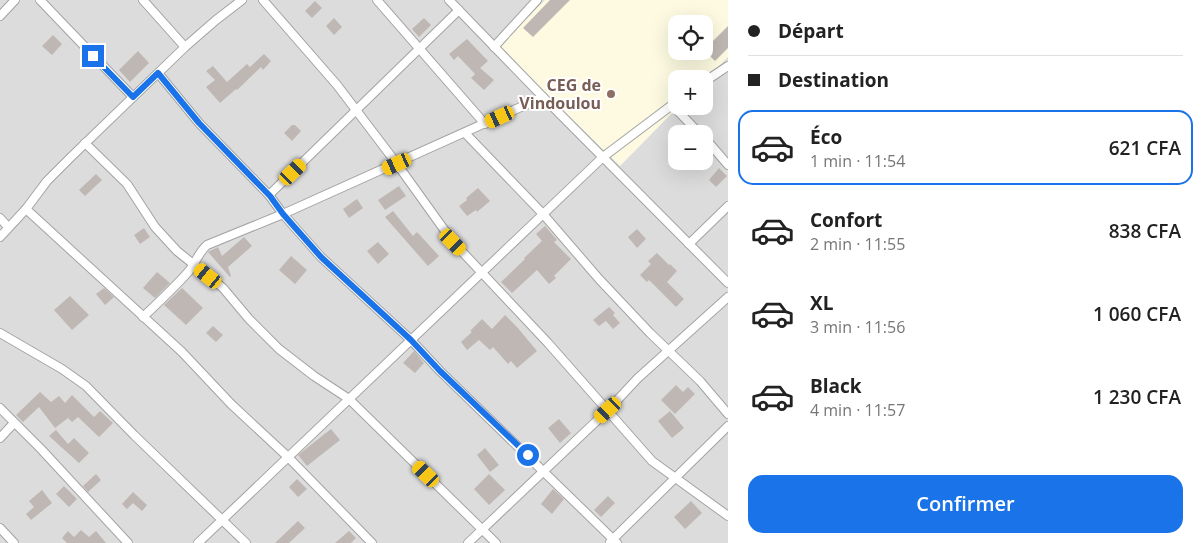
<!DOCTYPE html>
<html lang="fr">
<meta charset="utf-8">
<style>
body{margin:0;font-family:"Open Sans",sans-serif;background:#f2f2f2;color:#222;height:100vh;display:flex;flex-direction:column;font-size:19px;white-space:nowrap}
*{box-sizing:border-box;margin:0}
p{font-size:16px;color:#767676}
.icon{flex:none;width:28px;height:28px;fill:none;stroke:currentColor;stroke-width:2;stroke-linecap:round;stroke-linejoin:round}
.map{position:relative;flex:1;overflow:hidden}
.sheet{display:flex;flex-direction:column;background:#fff;width:475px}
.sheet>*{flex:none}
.banner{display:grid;align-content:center;height:110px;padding:0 20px;background:#fff}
.tools{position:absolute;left:668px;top:15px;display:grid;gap:10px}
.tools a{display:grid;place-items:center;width:45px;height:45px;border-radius:10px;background:#fff;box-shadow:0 5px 20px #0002;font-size:25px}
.end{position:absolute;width:22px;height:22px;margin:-11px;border:6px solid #1a73e8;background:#fff;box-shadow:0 0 0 2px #fff}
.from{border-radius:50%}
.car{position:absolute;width:15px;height:30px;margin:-15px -8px;border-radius:6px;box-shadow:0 0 4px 1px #0007;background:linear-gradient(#f5c518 24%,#345 0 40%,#f5c518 0 76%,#345 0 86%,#f5c518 0)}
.banner b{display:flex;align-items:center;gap:18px;height:48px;font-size:19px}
.banner b+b{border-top:1px solid #e0e0e0}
.banner i{width:12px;height:12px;background:#222}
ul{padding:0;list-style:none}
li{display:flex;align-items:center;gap:15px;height:75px;margin:0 10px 8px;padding:0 10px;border:2px solid transparent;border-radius:15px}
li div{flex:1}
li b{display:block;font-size:19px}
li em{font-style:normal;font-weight:600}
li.active{border-color:#1a73e8}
li>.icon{width:45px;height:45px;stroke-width:1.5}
.button{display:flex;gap:10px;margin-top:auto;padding:10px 20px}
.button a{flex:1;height:58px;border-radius:15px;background:#1a73e8;color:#fff;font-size:20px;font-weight:600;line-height:58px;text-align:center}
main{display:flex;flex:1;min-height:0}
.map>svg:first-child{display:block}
.residential{fill:#dddcdc;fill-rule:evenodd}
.education{fill:#fdfae1;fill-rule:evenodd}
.building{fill:#bfb7b3}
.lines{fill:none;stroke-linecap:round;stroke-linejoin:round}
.street-casing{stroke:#a3a3a3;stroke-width:10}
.street{stroke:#fff;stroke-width:8}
.route{stroke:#1a73e8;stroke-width:6}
.education-dot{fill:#8d6e63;stroke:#fff;stroke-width:2}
.labels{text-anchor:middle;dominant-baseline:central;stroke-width:4;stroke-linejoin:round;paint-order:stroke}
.education-label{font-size:16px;font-weight:bold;fill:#785e54;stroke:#fff;text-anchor:end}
</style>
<main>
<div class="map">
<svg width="728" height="543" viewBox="0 0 728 543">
<rect width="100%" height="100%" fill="#efebe6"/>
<path class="residential" d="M 0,0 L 728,0 L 728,543 L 0,543 ZM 676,24 L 704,24 L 704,51 L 676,51 ZM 676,79 L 704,79 L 704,106 L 676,106 ZM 676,134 L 704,134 L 704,161 L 676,161 Z"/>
<path class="education" d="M 545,0 L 728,0 L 728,57 L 704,81 L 704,79 L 676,79 L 676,106 L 679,106 L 620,166 L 498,47 ZM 676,24 L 704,24 L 704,51 L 676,51 Z"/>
<g class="building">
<path d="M 550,0 L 570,0 L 533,37 L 523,28 Z"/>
<path d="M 315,1 L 322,8 L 312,18 L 305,11 Z"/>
<path d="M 334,18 L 342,27 L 334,35 L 326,26 Z"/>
<path d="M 424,18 L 431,25 L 419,37 L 412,29 Z"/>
<path d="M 728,26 L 728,48 L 715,61 L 704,50 Z"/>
<path d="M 53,35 L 62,44 L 52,55 L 42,46 Z"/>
<path d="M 467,39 L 488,61 L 480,68 L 494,80 L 484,90 L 471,78 L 475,74 L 458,56 L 454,60 L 449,54 Z"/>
<path d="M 138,51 L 149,63 L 130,82 L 119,70 Z"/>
<path d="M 264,54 L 271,61 L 263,70 L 261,67 L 237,90 L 236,89 L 220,103 L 206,87 L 215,80 L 206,71 L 213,66 L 227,82 L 247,64 L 250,67 Z"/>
<path d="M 292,125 L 295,125 L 301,131 L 292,141 L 284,133 Z"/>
<path d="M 719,168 L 727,176 L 716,187 L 709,180 Z"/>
<path d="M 96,174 L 102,180 L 85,196 L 79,190 Z"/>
<path d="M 399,186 L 406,196 L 385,210 L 378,200 Z"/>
<path d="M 478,188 L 490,201 L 477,212 L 476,210 L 467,216 L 459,206 L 467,200 L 466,198 Z"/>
<path d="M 357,199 L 363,208 L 349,218 L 343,209 Z"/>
<path d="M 393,211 L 413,236 L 417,232 L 439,256 L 428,266 L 385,217 Z"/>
<path d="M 545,226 L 557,240 L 554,242 L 571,259 L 554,276 L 556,278 L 549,284 L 537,270 L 512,293 L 501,282 L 525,259 L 524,258 L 542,241 L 536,234 Z"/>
<path d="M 144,228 L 150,237 L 140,244 L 134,235 Z"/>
<path d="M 637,229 L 646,239 L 637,248 L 628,237 Z"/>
<path d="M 244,237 L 252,246 L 228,267 L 231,276 L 230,277 L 208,252 L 218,247 L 222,256 Z"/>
<path d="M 378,242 L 389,254 L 378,264 L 367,251 Z"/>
<path d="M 657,253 L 669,265 L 670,264 L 677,271 L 667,282 L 684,299 L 676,307 L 649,280 L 647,282 L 640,275 L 651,264 L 648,261 Z"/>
<path d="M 291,256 L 307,270 L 295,284 L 279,270 Z"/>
<path d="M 157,272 L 170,283 L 155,298 L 143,288 Z"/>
<path d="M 104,288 L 114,297 L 105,305 L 96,294 Z"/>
<path d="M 182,288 L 203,308 L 186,325 L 164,305 Z"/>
<path d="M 70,296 L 89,315 L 72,330 L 54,310 Z"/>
<path d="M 609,307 L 615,313 L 613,315 L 620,323 L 613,329 L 606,321 L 599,326 L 593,320 Z"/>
<path d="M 505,315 L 517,327 L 537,351 L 517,368 L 511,361 L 508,364 L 493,347 L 490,350 L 479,340 L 467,350 L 461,342 L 472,332 L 470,331 L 482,319 L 492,329 Z"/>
<path d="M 213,326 L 223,335 L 216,342 L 206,333 Z"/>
<path d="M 414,351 L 424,363 L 415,373 L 403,363 Z"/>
<path d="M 676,385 L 683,392 L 688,387 L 695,394 L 675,414 L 661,400 Z"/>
<path d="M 40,392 L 51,402 L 59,396 L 65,403 L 72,395 L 94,417 L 100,411 L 113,423 L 99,437 L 78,417 L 72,422 L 68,418 L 55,428 L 39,407 L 23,422 L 16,415 Z"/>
<path d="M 670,411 L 684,428 L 672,438 L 658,421 Z"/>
<path d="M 559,419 L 571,433 L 560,443 L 548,428 Z"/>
<path d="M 331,429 L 340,440 L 307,466 L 298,455 Z"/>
<path d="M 56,430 L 68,444 L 74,438 L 89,453 L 79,463 L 49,436 Z"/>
<path d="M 485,448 L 499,465 L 490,472 L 477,455 Z"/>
<path d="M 96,474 L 101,480 L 88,492 L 83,486 Z"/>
<path d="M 489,474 L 505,490 L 489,505 L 474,489 Z"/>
<path d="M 297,479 L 307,489 L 298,497 L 289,487 Z"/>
<path d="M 64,486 L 77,499 L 69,507 L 56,494 Z"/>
<path d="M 553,489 L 564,499 L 552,514 L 541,504 Z"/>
<path d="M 42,490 L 52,503 L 31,520 L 26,514 L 34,507 L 29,501 Z"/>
<path d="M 133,492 L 147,505 L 142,511 L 133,503 L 127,509 L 122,504 Z"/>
<path d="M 608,496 L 615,503 L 601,517 L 594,510 Z"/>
<path d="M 691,501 L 702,513 L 685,529 L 674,517 Z"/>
<path d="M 298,521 L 305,528 L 289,543 L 275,543 Z"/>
<path d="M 81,530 L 89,537 L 96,531 L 106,543 L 67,543 L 62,538 L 68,531 L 74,537 Z"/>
<path d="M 349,531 L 356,538 L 351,543 L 335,543 Z"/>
</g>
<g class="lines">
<g class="street-casing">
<g id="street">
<path d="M 40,0 L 133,97"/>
<path d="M 143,0 L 185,47"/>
<path d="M 263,0 L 337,85 L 397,164 L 453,242 L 548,343 L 652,461 L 728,516"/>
<path d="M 377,0 L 485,124"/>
<path d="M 449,0 L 543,97 L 728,283"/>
<path d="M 0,16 L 15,0"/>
<path d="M 494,47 L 537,0"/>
<path d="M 158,73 L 199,123 L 269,195 L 283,214 L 321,257 L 411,340 L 440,371 L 617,543"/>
<path d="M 704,82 L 728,66"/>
<path d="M 672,105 L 700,134"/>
<path d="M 465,133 L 543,214 L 599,279 L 650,333 L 700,381 L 728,414"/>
<path d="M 704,137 L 728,165"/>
<path d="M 85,143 L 127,184 L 155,227 L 177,251 L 223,288 L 249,319 L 279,349 L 314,376 L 349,399 L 496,543"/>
<path d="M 269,195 L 459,10"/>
<path d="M 26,209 L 182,352 L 231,404 L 288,457 L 372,543"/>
<path d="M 0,218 L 8,227"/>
<path d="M 0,237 L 26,209 L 47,181 L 71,157 L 185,47 L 216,20 L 242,0"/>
<path d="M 689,244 L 728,206"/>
<path d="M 143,317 C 159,302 175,287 189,271 C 196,262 199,252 207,245 L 283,214 L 543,97"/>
<path d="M 0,333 L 62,369 L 86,386 L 134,435 L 246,543"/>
<path d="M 0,408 L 41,449 L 128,543"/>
<path d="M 0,438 L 14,423"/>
<path d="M 0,528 L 14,543"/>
<path d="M 610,542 L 728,426"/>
<path d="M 198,543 L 603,157 L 676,102"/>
<path d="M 468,543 L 608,410 L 638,378 L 728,297"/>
</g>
</g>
<use href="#street" class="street"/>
</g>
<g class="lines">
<path class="route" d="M 93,56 L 133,97 L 158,73 L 199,123 L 270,196 L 283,214 L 321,257 L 411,340 L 440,371 L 528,455"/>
</g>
<circle class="education-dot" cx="611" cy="94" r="5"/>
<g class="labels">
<g class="education-label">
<text x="601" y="85">CEG de<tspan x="601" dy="18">Vindoulou</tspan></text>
</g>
</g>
</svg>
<div class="tools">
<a><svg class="icon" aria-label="locate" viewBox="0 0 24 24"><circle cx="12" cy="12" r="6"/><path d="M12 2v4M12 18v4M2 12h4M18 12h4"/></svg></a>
<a>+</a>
<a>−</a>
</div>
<i class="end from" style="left:528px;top:455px"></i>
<i class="end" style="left:93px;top:56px"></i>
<i class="car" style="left:500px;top:117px;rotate:245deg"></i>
<i class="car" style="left:397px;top:164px;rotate:246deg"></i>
<i class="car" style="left:293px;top:172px;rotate:46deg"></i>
<i class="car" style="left:453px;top:242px;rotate:136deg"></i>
<i class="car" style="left:208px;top:276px;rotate:309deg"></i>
<i class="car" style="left:608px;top:410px;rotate:227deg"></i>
<i class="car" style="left:426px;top:474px;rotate:314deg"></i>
</div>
<section class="sheet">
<div class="banner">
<b><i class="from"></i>Départ</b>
<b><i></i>Destination</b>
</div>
<ul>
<li class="active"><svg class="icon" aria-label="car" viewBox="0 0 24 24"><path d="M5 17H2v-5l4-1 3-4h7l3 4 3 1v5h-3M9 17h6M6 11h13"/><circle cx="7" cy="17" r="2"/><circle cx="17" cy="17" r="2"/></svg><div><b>Éco</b><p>1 min · 11:54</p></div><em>621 CFA</em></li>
<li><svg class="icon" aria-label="car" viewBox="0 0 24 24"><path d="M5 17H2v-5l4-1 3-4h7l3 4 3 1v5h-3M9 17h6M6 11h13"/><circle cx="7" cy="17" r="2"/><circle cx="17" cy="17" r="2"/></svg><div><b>Confort</b><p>2 min · 11:55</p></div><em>838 CFA</em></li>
<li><svg class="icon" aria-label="car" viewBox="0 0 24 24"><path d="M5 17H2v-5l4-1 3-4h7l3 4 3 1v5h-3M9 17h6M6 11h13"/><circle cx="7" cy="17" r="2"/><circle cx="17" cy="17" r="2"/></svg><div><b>XL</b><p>3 min · 11:56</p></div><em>1 060 CFA</em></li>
<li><svg class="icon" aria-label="car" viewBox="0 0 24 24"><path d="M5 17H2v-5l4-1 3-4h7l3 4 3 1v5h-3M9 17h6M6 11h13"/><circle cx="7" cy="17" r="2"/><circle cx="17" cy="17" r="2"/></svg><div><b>Black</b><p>4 min · 11:57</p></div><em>1 230 CFA</em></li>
</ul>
<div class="button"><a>Confirmer</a></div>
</section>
</main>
